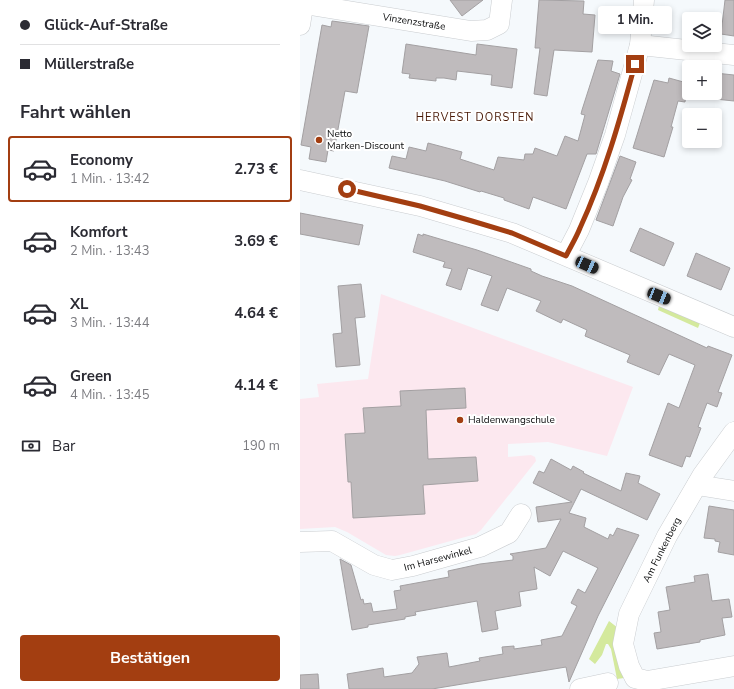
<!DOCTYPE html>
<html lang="de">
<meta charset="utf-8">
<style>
body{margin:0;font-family:"Nunito Sans",sans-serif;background:#f2f2f3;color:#2b2b33;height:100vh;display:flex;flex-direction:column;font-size:15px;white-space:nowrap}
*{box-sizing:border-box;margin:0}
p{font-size:13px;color:#7c7c81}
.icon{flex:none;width:22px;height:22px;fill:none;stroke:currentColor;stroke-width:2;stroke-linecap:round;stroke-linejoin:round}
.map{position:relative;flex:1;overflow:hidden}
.panel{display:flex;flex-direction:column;background:#fff;width:300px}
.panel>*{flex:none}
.guide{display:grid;align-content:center;height:88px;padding:0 20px;background:#fff}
.tools{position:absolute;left:382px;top:12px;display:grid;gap:8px}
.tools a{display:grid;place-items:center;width:40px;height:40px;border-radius:4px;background:#fff;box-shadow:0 2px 6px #0003;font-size:20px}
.end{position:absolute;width:18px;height:18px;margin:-9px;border:5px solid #a33e11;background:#fff;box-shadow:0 0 0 2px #fff}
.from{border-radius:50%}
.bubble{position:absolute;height:28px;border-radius:4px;background:#fff;box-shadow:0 2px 6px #0003;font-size:13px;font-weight:700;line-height:28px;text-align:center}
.car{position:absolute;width:12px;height:24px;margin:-12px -6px;border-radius:5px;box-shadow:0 0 3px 1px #0007;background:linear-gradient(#222 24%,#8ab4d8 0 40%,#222 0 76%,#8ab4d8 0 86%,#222 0)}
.guide b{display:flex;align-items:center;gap:14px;height:38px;font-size:15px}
.guide b+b{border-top:1px solid #e1e1e2}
.guide i{width:10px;height:10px;background:#2b2b33}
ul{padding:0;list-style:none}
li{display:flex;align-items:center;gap:12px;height:66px;margin:0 8px 6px;padding:0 12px;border:2px solid transparent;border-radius:4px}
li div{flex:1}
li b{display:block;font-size:15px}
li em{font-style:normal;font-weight:700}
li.active{border-color:#a33e11}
li>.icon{width:36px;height:36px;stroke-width:1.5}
h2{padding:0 20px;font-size:18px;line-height:48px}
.pay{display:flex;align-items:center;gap:10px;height:44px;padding:0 20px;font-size:15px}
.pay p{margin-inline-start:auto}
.button{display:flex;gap:8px;margin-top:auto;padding:8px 20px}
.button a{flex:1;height:46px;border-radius:4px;background:#a33e11;color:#fff;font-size:16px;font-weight:700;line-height:46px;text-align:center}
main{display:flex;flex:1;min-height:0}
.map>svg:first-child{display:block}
.education{fill:#fce8ef}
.green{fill:#d4e99d}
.building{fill:#bfbbbd;stroke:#a3a0a2}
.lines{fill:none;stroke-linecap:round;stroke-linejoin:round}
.minor-casing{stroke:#cacdd0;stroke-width:21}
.minor{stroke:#fff;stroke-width:20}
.route{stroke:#a33e11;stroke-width:5}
.poi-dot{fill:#a33e11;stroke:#fff;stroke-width:1.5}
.labels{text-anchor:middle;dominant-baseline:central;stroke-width:4;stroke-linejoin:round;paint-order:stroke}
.street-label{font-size:10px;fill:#0b0c0d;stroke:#fff}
.poi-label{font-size:10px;fill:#0b0c0d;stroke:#fff;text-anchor:start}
.neighbourhood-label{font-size:11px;letter-spacing:1px;fill:#481804;stroke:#fff}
</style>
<main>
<section class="panel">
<div class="guide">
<b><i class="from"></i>Glück-Auf-Straße</b>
<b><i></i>Müllerstraße</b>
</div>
<h2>Fahrt wählen</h2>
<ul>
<li class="active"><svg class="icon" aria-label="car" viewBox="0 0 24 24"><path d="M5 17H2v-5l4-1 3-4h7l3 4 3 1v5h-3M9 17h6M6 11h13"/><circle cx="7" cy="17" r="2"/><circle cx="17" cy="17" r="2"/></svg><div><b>Economy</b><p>1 Min. · 13:42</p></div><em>2.73 €</em></li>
<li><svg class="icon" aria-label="car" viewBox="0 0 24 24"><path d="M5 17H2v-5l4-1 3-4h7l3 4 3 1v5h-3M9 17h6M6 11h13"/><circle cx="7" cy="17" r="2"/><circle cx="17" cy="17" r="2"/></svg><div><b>Komfort</b><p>2 Min. · 13:43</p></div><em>3.69 €</em></li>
<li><svg class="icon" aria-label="car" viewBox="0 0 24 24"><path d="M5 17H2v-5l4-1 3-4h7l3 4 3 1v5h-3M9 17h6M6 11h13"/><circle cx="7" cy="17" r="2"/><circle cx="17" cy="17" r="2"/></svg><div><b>XL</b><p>3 Min. · 13:44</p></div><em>4.64 €</em></li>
<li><svg class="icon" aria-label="car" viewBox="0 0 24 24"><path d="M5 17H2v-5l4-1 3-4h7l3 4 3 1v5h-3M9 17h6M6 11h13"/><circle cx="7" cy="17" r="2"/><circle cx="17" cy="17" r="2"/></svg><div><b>Green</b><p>4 Min. · 13:45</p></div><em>4.14 €</em></li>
</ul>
<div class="pay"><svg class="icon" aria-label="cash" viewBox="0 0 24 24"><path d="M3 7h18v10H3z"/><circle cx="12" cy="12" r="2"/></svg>Bar<p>190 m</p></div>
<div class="button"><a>Bestätigen</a></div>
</section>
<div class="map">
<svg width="434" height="689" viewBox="0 0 434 689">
<rect width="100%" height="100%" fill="#f5f9fc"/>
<path class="education" d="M 81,294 L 333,387 L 307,456 L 248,442 L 208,444 L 208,457 L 231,455 L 235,457 L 236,461 L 181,530 L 176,534 L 100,555 L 95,556 L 86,555 L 47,532 L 35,527 L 0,529 L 0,399 L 19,397 L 17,384 L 68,379 Z"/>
<g class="green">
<path d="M 359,306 L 400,323 L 398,328 L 358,310 Z"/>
<path d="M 309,621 L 318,628 L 324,678 L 317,679 L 311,649 L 308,644 L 306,644 L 302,655 L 295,664 L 289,659 Z"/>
</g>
<g class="building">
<path d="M 150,0 L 183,0 L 162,16 Z"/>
<path d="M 239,0 L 284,1 L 283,14 L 295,15 L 292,52 L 254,50 L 247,96 L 234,94 L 240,48 L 235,48 Z"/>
<path d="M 425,0 L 434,0 L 434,36 L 421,34 Z"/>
<path d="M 32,21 L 69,26 L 57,93 L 45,91 L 34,151 L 28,150 L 26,162 L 9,159 L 11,147 L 1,145 L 22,25 L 31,27 Z"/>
<path d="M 106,44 L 176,55 L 177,44 L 217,49 L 212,88 L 191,85 L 192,75 L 157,71 L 156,80 L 144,78 L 136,78 L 136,81 L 109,78 L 110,74 L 102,73 Z"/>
<path d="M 298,60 L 313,61 L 311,71 L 320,74 L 296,154 L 287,154 L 266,209 L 233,197 L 229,209 L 204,200 L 204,198 L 181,191 L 180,192 L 145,181 L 89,168 L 92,156 L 106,159 L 109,147 L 126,151 L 128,143 L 162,152 L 160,159 L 194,170 L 198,157 L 224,160 L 225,154 L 233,154 L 235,148 L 257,156 L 265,136 L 278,141 L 285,115 L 281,114 L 282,110 Z"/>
<path d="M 415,73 L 434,75 L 434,101 L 415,99 Z"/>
<path d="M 369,78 L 387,83 L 385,102 L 378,101 L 371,127 L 373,127 L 364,157 L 333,148 L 354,80 L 368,83 Z"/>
<path d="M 320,156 L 336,162 L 330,179 L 332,180 L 323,197 L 313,226 L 296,220 Z"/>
<path d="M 0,213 L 63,225 L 59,245 L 0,234 Z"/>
<path d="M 340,228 L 374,243 L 364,266 L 330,251 Z"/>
<path d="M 118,234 L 123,236 L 123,234 L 177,250 L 231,269 L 231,271 L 242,276 L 272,286 L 407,348 L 408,346 L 432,355 L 418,392 L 422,393 L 417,407 L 407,403 L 398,427 L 401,428 L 390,457 L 386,456 L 382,467 L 349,455 L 368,403 L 379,408 L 395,365 L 369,354 L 359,375 L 327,362 L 330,355 L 285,336 L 287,330 L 263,319 L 261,323 L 236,311 L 241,301 L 207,288 L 198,311 L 181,305 L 192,276 L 168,268 L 161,290 L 146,285 L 152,269 L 143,267 L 145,262 L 113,252 Z"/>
<path d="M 396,253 L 430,268 L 421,290 L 387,276 Z"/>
<path d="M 61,284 L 65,317 L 55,318 L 60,365 L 36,367 L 33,334 L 42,333 L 38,286 Z"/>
<path d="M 165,388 L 166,408 L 126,410 L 128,459 L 176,457 L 178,481 L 123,485 L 125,514 L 53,518 L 51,482 L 48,482 L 45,434 L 65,433 L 63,408 L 101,406 L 100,391 Z"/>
<path d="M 251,459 L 271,470 L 273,466 L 284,472 L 283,473 L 321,491 L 326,473 L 340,476 L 338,483 L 360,494 L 347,520 L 281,489 L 269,513 L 286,518 L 284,527 L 308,539 L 310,534 L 313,536 L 317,528 L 339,535 L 298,616 L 269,682 L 266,667 L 132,689 L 49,689 L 47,674 L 83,668 L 84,677 L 112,673 L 119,664 L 117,657 L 147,653 L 149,667 L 180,661 L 179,658 L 203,654 L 202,647 L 214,646 L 214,649 L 242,645 L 241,640 L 262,636 L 277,606 L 271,603 L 278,589 L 285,593 L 298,568 L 263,551 L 250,576 L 234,567 L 237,589 L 219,592 L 221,606 L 195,611 L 198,629 L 182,632 L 177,601 L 115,612 L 116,615 L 105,617 L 105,619 L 68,625 L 68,627 L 52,630 L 40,559 L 51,565 L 61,600 L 63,599 L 64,604 L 71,603 L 73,612 L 97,609 L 94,591 L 101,590 L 100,586 L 149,577 L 148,571 L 180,564 L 213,560 L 213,556 L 210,554 L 246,548 L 261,519 L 238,522 L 236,507 L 272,502 L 233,483 L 239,471 L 244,473 Z"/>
<path d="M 409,506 L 434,510 L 434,555 L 418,552 L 420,542 L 415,541 L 415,539 L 404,538 Z"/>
<path d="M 408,574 L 412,601 L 429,599 L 432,617 L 422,618 L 425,635 L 400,640 L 400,642 L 357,649 L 354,633 L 361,632 L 358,612 L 370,610 L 366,587 L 395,582 L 394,576 Z"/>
<path d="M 18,674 L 19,689 L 0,689 L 0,675 Z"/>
</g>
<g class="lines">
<g class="minor-casing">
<g id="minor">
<path d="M 4,4 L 171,31 L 187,30 L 199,24 L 202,0"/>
<path d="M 0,25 L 4,0"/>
<path d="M 340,45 L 434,55"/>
<path d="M 0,180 L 120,206 L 212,233 L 434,327"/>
<path d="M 266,255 L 279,230 L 298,183 L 315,135 L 340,45 L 344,0"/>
<path d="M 434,432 L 402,476 L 367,536 L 329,614 L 323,644 L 329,666 L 335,678 L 347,681 L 434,666"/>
<path d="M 397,485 L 434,491"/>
<path d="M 0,542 L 32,541 L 74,565 L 92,570 L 113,566 L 180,547 L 209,533 L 221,514"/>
<path d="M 280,689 L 308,683"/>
</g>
</g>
<use href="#minor" class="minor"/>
</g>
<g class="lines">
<path class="route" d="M 47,189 L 120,206 L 172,221 L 212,233 L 266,256 C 271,246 276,238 280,228 C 304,176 320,120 335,64"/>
</g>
<g class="poi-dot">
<circle cx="19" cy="140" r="4"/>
<circle cx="160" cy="420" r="4"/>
</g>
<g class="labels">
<g class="street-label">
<text transform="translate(114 22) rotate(9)">Vinzenzstraße</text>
<text transform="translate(362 550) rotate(-63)">Am Funkenberg</text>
<text transform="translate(138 559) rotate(-15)">Im Harsewinkel</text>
</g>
<g class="poi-label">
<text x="27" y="134">Netto<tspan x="27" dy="12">Marken-Discount</tspan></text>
<text x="168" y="420">Haldenwangschule</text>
</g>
<g class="neighbourhood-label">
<text x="175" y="117">HERVEST DORSTEN</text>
</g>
</g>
</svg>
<div class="tools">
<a><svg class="icon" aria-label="layers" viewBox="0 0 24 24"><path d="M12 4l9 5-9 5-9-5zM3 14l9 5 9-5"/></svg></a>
<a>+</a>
<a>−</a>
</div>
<i class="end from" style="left:47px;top:189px"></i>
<i class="end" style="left:335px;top:64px"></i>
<div class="bubble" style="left:298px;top:6px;width:74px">1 Min.</div>
<i class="car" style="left:287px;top:265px;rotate:114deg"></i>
<i class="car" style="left:359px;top:296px;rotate:112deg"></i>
</div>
</main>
